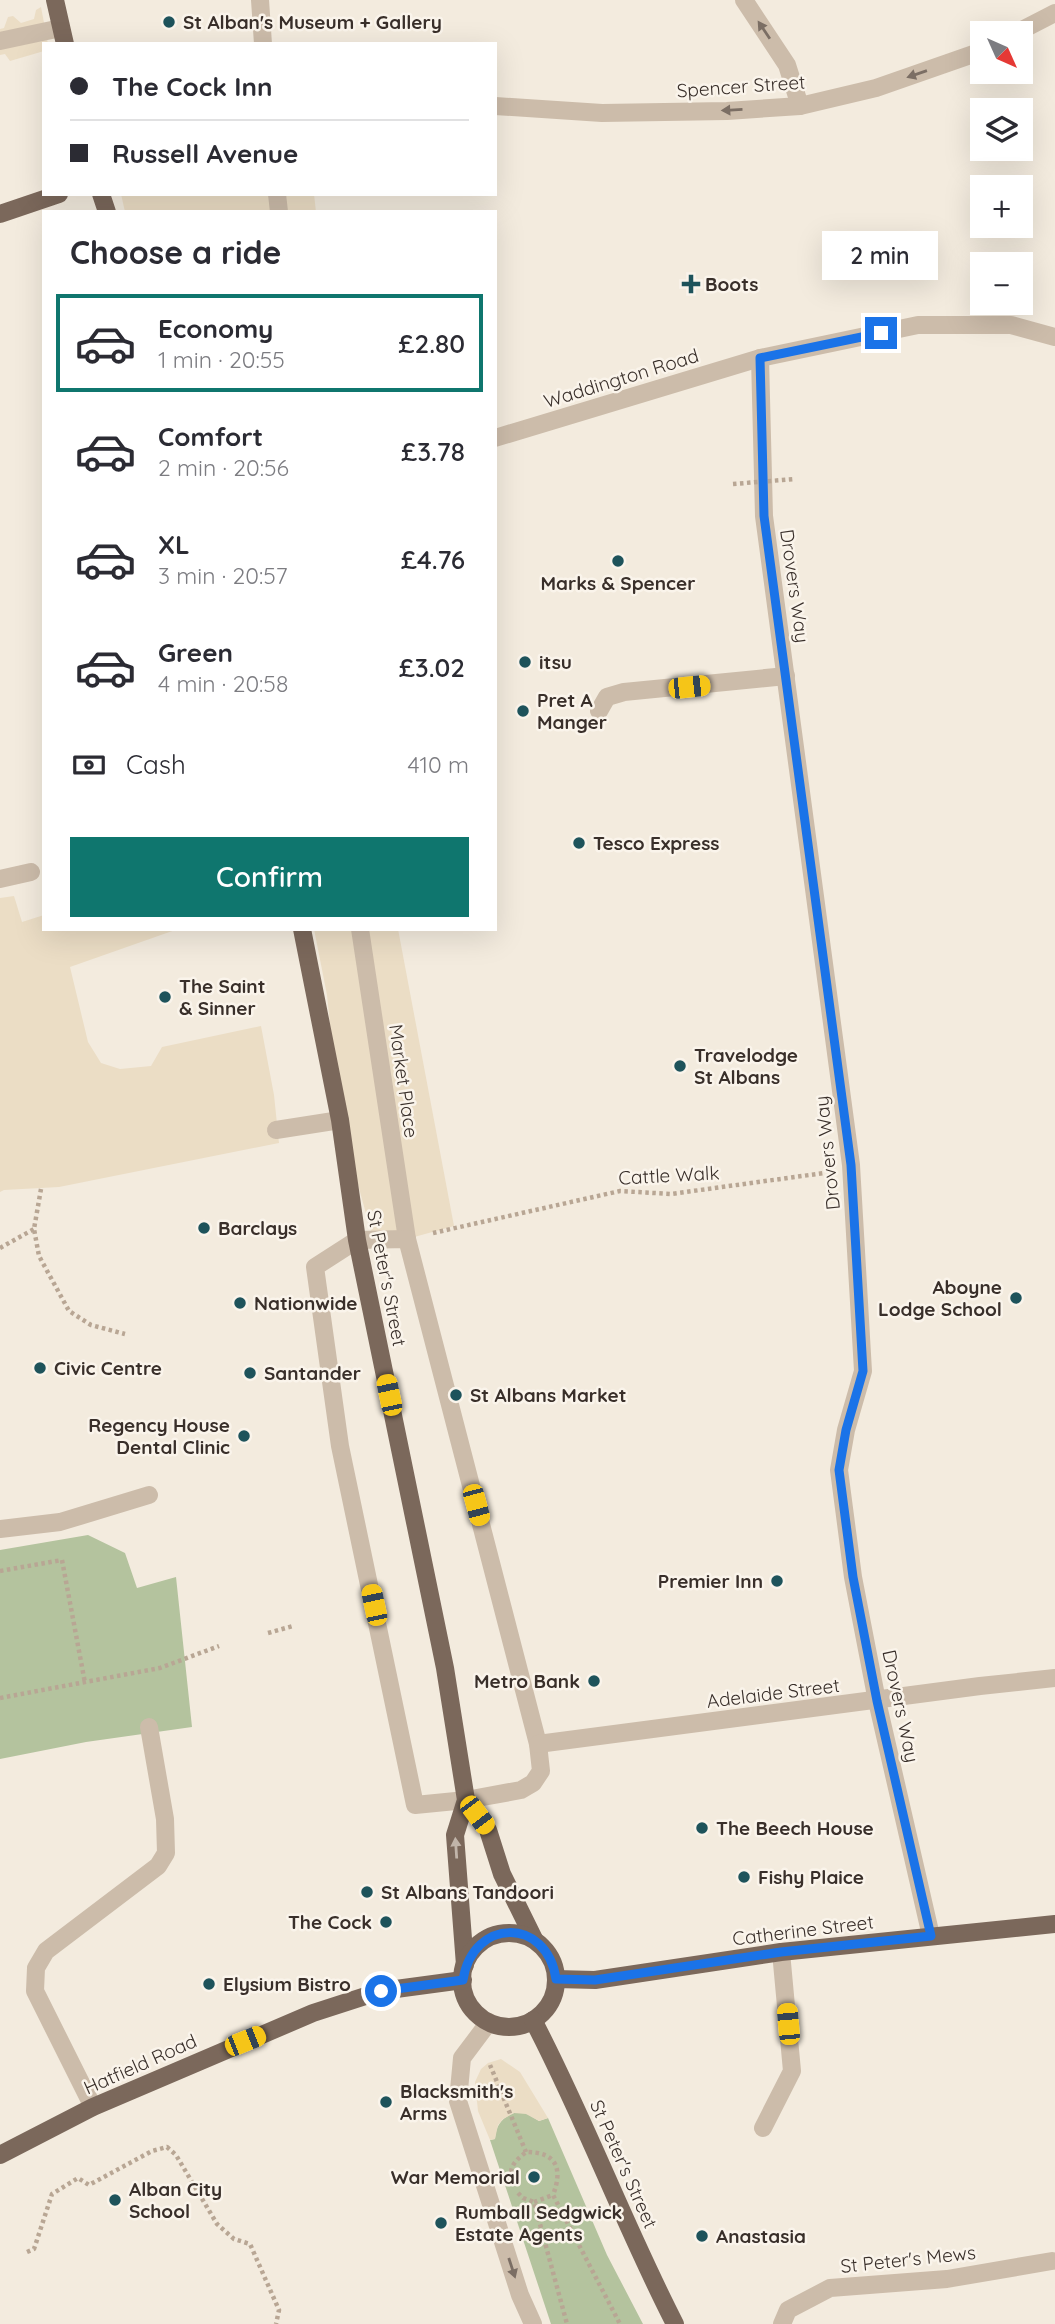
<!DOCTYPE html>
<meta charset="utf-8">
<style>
body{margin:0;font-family:Quicksand,sans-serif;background:#f7f7f7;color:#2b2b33;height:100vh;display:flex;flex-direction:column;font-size:26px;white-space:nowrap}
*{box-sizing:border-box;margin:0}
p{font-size:23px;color:#7c7c81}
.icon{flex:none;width:38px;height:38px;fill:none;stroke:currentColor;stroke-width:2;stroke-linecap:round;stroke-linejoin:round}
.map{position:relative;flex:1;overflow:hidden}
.side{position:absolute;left:42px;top:210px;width:455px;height:721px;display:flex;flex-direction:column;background:#fff;border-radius:0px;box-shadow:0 7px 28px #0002}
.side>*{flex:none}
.guide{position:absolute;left:42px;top:42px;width:455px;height:154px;border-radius:0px;box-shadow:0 7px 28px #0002;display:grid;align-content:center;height:154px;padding:0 28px;background:#fff}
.needle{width:46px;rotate:135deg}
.controls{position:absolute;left:970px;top:21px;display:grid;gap:14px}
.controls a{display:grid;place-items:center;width:63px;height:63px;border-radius:0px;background:#fff;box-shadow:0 7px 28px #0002;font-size:35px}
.end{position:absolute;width:32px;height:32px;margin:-16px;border:9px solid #1a73e8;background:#fff;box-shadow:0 0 0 4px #fff}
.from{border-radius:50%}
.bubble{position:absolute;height:49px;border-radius:0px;background:#fff;box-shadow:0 7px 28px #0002;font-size:23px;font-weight:600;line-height:49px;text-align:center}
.car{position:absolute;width:21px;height:42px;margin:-21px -10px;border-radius:9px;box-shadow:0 0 5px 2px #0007;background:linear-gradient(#f5c518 24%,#345 0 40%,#f5c518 0 76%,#345 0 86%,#f5c518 0)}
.guide b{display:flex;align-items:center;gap:24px;height:66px;font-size:26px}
.guide b+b{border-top:2px solid #e1e1e2}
.guide i{width:18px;height:18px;background:#2b2b33}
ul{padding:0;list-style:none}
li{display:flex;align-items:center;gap:21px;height:98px;margin:0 14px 10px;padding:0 14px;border:4px solid transparent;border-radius:0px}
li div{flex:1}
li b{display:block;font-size:26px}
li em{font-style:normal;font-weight:600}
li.active{border-color:#0f766e}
li>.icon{width:63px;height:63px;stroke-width:1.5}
h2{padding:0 28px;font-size:32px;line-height:84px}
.pay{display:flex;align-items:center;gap:18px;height:77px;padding:0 28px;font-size:26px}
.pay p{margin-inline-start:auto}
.action{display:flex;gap:14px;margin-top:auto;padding:14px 28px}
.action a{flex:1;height:80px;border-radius:0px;background:#0f766e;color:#fff;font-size:28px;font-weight:600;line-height:80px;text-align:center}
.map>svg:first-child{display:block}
.green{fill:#b4c39e}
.plaza{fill:#ebddc5}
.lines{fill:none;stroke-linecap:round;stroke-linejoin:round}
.path{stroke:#b8a694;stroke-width:4.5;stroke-dasharray:3.5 3.5;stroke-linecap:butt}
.minor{stroke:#ccbcaa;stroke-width:18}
.major{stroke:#7b685b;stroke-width:18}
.path-bridge{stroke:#b8a694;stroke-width:4.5;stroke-dasharray:3.5 3.5;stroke-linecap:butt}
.oneway{fill:#7b6e64}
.oneway2{fill:#c1b5aa}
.route{stroke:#1a73e8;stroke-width:9}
.poi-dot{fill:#1e535b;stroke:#faf4eb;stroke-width:2.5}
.labels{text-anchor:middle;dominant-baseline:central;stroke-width:5;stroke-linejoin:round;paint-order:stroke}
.poi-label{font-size:19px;font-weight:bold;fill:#392f2a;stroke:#faf4eb;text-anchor:start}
.street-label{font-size:19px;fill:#392f2a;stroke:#faf4eb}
</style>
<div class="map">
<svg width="1055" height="2324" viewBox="0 0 1055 2324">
<rect width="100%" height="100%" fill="#f3ebde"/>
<g class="green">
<path d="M 88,1535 L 125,1553 L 137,1588 L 176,1577 L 192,1727 L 86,1742 L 0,1759 L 0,1550 Z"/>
<path d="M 514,2113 L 526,2113 L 539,2121 L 548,2118 L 607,2255 L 643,2324 L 551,2324 L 490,2140 L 495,2139 C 496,2125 502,2118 514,2113 Z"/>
</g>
<g class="plaza">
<path d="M 41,7 L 48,44 L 44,44 L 44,51 L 10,61 L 5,54 L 0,55 L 0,29 L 4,28 L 8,17 L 13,16 L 21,23 L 34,19 L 36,10 Z"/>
<path d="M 121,194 L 314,194 L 316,212 L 125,212 Z"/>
<path d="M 14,896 L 22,922 L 44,915 L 44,929 L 178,929 L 70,967 L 88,1042 L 101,1063 L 120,1069 L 151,1066 L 162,1047 L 261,1026 L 274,1095 L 279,1143 L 59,1187 L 4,1190 L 0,1192 L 0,898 Z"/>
<path d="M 314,929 L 398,929 L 454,1226 L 407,1239 L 372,1235 L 340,1120 L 327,995 Z"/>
<path d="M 501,2059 L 520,2072 L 548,2118 L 539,2121 L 526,2114 L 514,2113 L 503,2119 L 498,2125 L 495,2139 L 490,2140 L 478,2111 L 475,2082 L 481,2069 L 488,2063 Z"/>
</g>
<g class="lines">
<g class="path">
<path d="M 41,1189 L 34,1229 L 39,1256 L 69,1311 L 91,1325 L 125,1334"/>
<path d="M 433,1233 L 620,1191 L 671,1194 L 824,1173"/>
<path d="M 0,1248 L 34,1229"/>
<path d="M 0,1571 L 62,1560 L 85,1683"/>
<path d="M 268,1633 L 293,1626"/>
<path d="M 0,1698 L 160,1668 L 219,1646"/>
<path d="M 490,2065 L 526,2152"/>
<path d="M 511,2172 C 512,2163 519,2158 526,2152 C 557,2152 563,2169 553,2195 L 620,2324"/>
<path d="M 518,2193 L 523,2198 L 534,2202 L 567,2324"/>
<path d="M 534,2202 L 553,2195"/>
<path d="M 27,2252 L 34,2249 L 52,2194 L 78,2178 L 89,2185 L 152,2151 L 167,2147 L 176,2155 L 217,2224 L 234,2239 L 250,2244 L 279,2310 L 276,2324"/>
</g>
<g class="minor">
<path d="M 260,0 L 263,44"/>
<path d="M 744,0 L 787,65 L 800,106"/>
<path d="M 1016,33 L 1055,13"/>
<path d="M 0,41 L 61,28"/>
<path d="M 495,106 L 602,113 L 727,111 L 800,106 L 876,88 L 982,51"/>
<path d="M 277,194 L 279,212"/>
<path d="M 760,358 L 764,516 L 851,1165 L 863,1371 L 846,1430 L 839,1470 L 853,1577 L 877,1701 L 931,1936"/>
<path d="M 495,438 L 760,358 L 918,325 L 1011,325 L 1055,337"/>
<path d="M 599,711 L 607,697 L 624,692 L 786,676"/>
<path d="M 0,879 L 31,872"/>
<path d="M 360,929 L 407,1239"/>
<path d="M 276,1130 L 340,1120"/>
<path d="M 407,1239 L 538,1744 L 541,1771 L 533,1783 L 521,1790 L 466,1800 L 415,1805 L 340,1446 L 315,1267 L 357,1240 Z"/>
<path d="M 0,1529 L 60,1522 L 149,1495"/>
<path d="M 538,1744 L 980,1686 L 1055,1678"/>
<path d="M 489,2022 L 462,2058 L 458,2101 L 520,2295 L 533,2324"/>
<path d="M 93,2107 L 35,1991 L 36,1968 L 46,1951 L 158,1866 L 166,1853 L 165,1819 L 149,1727"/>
<path d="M 763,2128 L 792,2071 L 781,1952"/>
<path d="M 782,2324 L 788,2310 L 830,2288 L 947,2279 L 1052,2261"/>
</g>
<g class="major">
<path d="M 55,0 L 65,44"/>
<path d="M 101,194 L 107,212"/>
<path d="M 0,214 L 59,194"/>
<path d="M 302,929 L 340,1120 L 357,1240 L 445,1668 L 466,1800 L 455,1835 L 465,1965"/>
<path d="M 466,1800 L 488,1830 L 502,1874 L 534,1939"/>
<circle cx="509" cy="1980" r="47"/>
<path d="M 556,1979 L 595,1980 L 781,1952 L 1055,1924"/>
<path d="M 533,2020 C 585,2119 624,2225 675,2324"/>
<path d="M 0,2155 L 93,2107 L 313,2013 L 381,1991 L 463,1980"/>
</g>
<path class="path-bridge" d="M 733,484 L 795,479"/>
</g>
<defs><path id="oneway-solid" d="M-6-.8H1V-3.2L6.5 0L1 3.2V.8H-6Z" transform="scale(1.75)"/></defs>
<g class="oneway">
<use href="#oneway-solid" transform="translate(764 30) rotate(-124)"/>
<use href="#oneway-solid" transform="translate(917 74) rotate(161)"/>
<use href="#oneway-solid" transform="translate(732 110) rotate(177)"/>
<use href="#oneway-solid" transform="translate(512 2268) rotate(72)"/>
</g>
<use class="oneway2" href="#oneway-solid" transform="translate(456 1848) rotate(-94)"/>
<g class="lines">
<path class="route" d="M 381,1991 L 463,1980 C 473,1917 547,1917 556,1979 L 595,1980 L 781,1952 L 931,1936 L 877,1701 L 853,1577 L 839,1470 L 846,1430 L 863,1371 L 851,1165 L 764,516 L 760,358 L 881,333"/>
</g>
<g class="poi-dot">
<circle cx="169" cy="22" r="7"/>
<path d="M687.5 273.5h7v7h7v7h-7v7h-7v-7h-7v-7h7z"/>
<circle cx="618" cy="561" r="7"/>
<circle cx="525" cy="662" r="7"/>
<circle cx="523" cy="711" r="7"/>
<circle cx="579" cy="843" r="7"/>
<circle cx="165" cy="997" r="7"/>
<circle cx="680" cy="1066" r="7"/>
<circle cx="204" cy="1228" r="7"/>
<circle cx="1016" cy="1298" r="7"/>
<circle cx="240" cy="1303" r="7"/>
<circle cx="40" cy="1368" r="7"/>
<circle cx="250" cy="1373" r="7"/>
<circle cx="456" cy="1395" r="7"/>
<circle cx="244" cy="1436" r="7"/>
<circle cx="777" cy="1581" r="7"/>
<circle cx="594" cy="1681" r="7"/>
<circle cx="702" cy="1828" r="7"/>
<circle cx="744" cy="1877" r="7"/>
<circle cx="367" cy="1892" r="7"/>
<circle cx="386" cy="1922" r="7"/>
<circle cx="209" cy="1984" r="7"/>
<circle cx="386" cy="2102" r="7"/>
<circle cx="534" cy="2177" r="7"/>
<circle cx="115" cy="2200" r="7"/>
<circle cx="441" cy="2223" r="7"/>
<circle cx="702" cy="2236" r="7"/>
</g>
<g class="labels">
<g class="poi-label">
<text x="183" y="22">St Alban's Museum + Gallery</text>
<text x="705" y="284">Boots</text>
<text x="618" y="583" text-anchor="middle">Marks &amp; Spencer</text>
<text x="539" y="662">itsu</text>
<text x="537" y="700">Pret A<tspan x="537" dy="22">Manger</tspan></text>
<text x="593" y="843">Tesco Express</text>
<text x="179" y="986">The Saint<tspan x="179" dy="22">&amp; Sinner</tspan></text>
<text x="694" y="1055">Travelodge<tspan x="694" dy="22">St Albans</tspan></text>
<text x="218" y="1228">Barclays</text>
<text x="1002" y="1287" text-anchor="end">Aboyne<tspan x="1002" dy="22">Lodge School</tspan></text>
<text x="254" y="1303">Nationwide</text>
<text x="54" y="1368">Civic Centre</text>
<text x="264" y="1373">Santander</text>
<text x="470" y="1395">St Albans Market</text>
<text x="230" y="1425" text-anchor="end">Regency House<tspan x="230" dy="22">Dental Clinic</tspan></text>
<text x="763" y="1581" text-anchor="end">Premier Inn</text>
<text x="580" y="1681" text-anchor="end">Metro Bank</text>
<text x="716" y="1828">The Beech House</text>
<text x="758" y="1877">Fishy Plaice</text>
<text x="381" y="1892">St Albans Tandoori</text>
<text x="372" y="1922" text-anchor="end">The Cock</text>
<text x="223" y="1984">Elysium Bistro</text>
<text x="400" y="2091">Blacksmith's<tspan x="400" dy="22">Arms</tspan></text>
<text x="520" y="2177" text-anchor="end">War Memorial</text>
<text x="129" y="2189">Alban City<tspan x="129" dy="22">School</tspan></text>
<text x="455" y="2212">Rumball Sedgwick<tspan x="455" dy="22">Estate Agents</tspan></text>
<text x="716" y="2236">Anastasia</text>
</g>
<g class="street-label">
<text transform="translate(741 86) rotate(-4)">Spencer Street</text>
<text transform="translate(621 378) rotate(-17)">Waddington Road</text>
<text transform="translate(795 586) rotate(82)">Drovers Way</text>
<text transform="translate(404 1081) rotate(82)">Market Place</text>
<text transform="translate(827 1153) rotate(-96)">Drovers Way</text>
<text transform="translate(669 1175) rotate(-3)">Cattle Walk</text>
<text transform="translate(387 1278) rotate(79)">St Peter's Street</text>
<text transform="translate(773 1693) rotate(-7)">Adelaide Street</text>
<text transform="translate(901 1706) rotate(78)">Drovers Way</text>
<text transform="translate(803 1930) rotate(-7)">Catherine Street</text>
<text transform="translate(140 2064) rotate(-24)">Hatfield Road</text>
<text transform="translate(624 2164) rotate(66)">St Peter's Street</text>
<text transform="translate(908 2259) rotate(-6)">St Peter's Mews</text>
</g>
</g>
</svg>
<div class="controls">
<a><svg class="needle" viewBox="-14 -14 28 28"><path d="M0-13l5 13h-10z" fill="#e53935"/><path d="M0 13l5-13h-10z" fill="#7c7c81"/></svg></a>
<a><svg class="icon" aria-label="layers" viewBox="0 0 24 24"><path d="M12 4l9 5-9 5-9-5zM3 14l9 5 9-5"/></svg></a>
<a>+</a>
<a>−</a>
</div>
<i class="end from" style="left:381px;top:1991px"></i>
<i class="end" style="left:881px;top:333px"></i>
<div class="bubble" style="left:822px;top:231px;width:116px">2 min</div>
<i class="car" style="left:689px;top:687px;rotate:84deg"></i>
<i class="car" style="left:389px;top:1395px;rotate:348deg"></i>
<i class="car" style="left:476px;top:1505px;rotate:165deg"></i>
<i class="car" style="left:374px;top:1605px;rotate:348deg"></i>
<i class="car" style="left:477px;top:1815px;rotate:143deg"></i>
<i class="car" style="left:788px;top:2024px;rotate:355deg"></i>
<i class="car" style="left:245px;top:2041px;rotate:68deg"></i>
<div class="guide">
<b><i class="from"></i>The Cock Inn</b>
<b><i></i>Russell Avenue</b>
</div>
<section class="side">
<h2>Choose a ride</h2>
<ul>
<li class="active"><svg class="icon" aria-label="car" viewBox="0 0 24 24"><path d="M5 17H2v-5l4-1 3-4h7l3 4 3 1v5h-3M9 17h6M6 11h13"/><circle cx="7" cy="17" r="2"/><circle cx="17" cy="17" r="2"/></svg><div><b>Economy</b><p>1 min · 20:55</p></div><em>£2.80</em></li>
<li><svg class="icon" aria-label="car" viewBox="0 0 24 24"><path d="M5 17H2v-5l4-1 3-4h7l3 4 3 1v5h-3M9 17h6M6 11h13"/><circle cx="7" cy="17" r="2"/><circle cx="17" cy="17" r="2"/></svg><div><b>Comfort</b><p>2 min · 20:56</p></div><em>£3.78</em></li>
<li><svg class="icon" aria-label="car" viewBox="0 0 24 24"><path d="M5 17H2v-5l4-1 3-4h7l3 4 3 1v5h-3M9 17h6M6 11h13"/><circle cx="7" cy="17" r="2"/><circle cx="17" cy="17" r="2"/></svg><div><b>XL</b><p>3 min · 20:57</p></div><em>£4.76</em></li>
<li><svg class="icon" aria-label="car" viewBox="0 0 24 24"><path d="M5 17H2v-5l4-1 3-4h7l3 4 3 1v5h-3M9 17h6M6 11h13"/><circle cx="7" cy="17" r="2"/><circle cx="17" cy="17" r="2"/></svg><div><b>Green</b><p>4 min · 20:58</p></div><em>£3.02</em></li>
</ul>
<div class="pay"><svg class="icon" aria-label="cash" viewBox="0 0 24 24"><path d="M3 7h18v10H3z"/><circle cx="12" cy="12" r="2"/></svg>Cash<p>410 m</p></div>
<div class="action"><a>Confirm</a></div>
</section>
</div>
